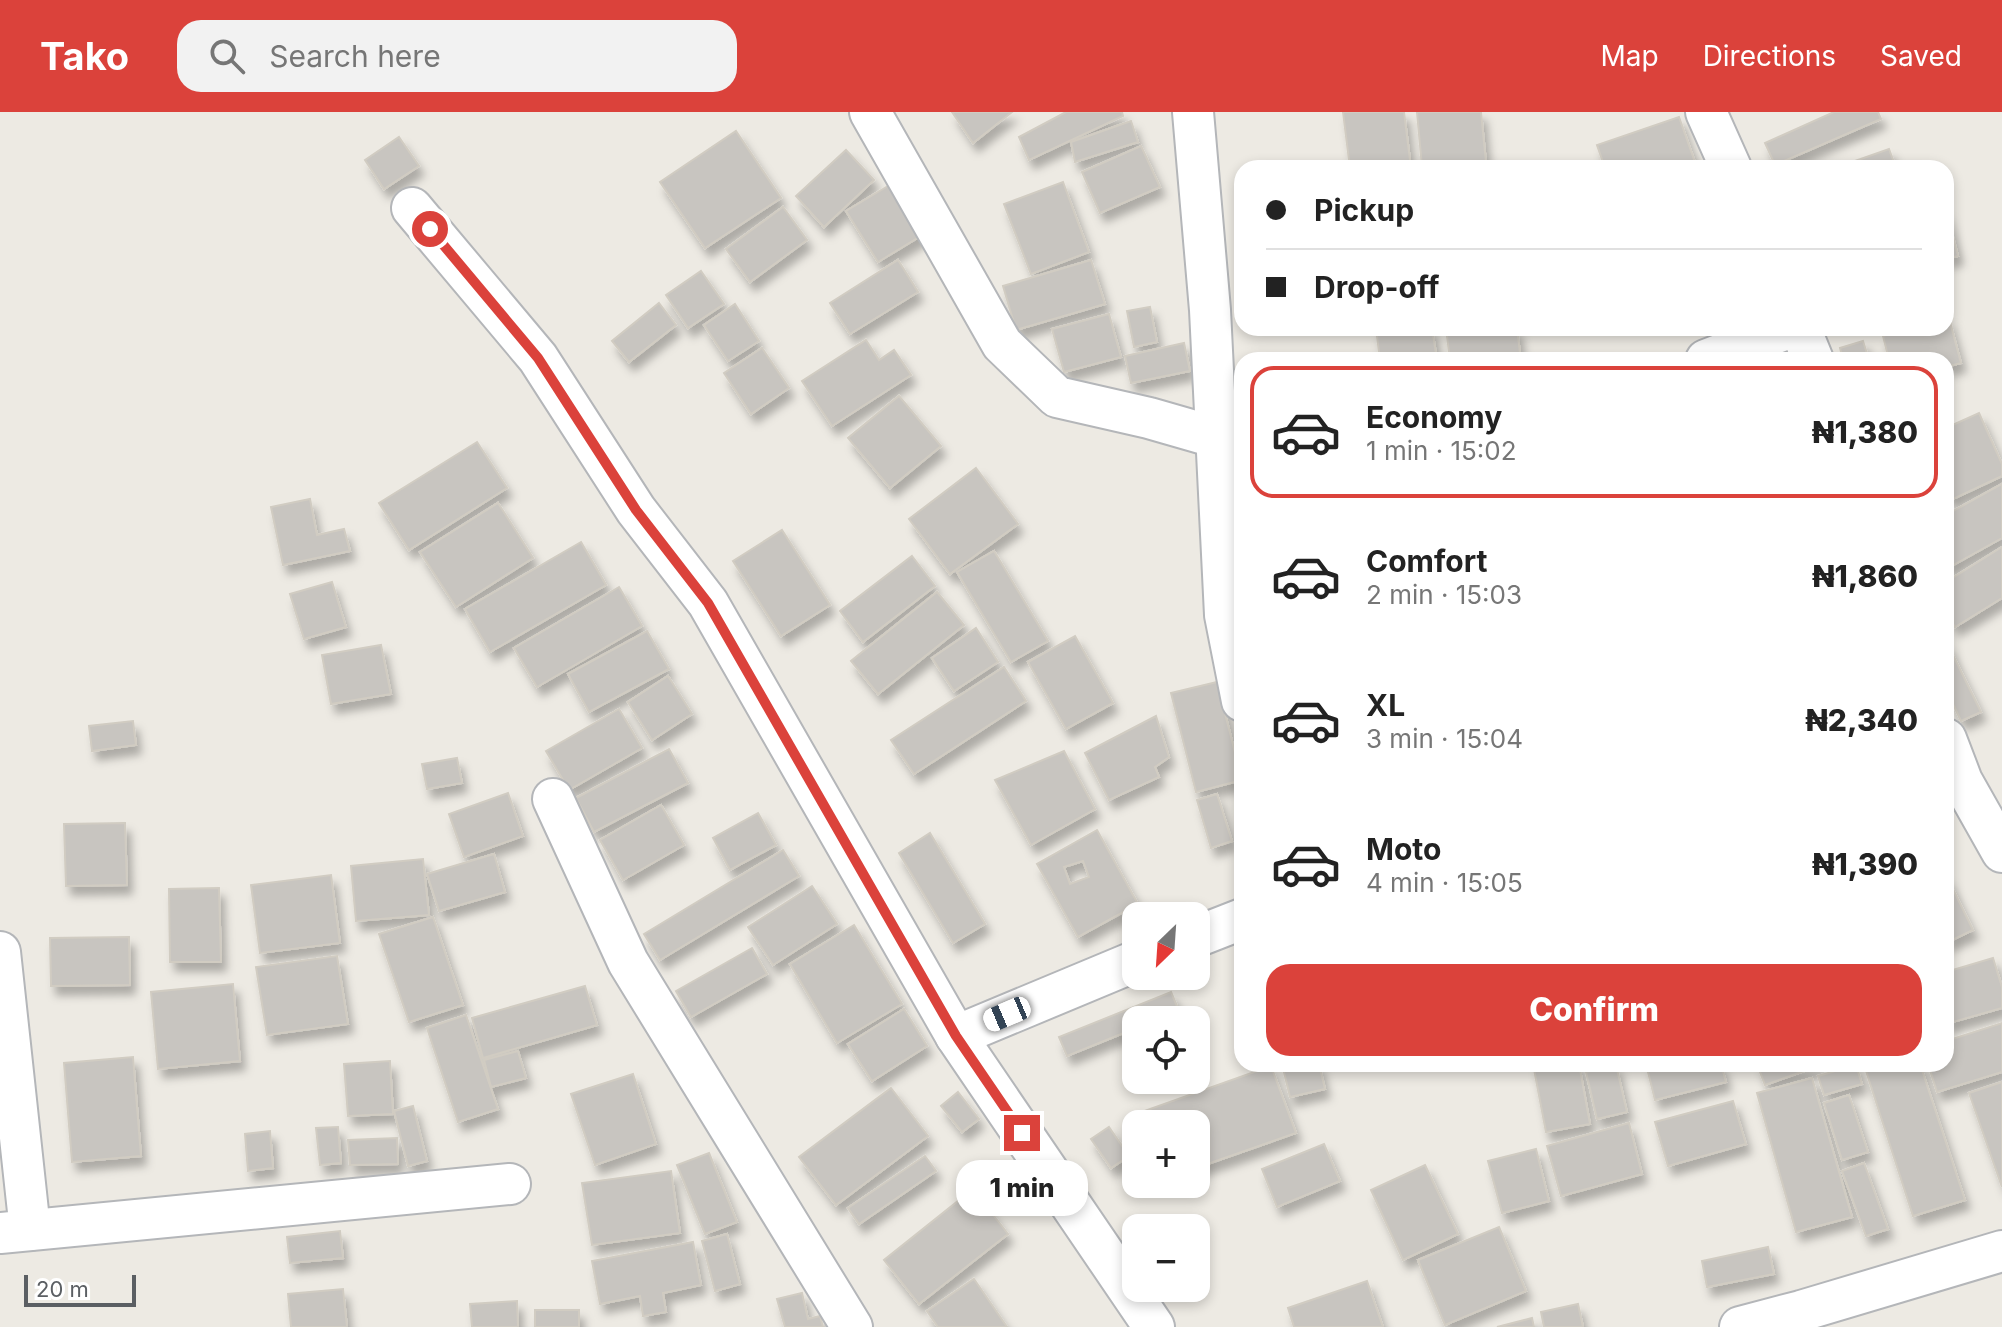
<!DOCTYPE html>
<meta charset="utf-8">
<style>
body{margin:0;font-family:Inter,sans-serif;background:#f2f2f2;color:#222;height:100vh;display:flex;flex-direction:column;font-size:30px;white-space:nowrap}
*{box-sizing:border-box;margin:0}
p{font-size:26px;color:#767676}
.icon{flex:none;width:44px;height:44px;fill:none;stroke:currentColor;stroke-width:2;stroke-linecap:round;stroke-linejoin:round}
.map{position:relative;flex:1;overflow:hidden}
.drawer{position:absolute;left:1234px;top:240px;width:720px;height:720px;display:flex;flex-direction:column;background:#fff;border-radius:24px;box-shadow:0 4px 12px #0003}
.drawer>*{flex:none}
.hud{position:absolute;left:1234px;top:48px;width:720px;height:176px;border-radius:24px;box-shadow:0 4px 12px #0003;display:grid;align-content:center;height:176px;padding:0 32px;background:#fff}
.needle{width:52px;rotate:205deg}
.controls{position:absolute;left:1122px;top:790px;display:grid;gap:16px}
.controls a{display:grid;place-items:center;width:88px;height:88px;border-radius:16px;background:#fff;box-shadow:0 4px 12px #0003;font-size:40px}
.scale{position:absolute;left:24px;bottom:20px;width:112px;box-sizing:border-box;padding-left:8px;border:4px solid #5b5f63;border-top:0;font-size:22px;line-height:28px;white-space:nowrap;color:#5b5f63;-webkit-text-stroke:6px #fff;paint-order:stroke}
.end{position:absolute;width:36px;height:36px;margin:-18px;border:10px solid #db423b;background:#fff;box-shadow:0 0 0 4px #fff}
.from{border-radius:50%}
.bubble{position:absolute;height:56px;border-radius:24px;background:#fff;box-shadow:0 4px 12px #0003;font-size:26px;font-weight:800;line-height:56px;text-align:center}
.car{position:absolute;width:24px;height:48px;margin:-24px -12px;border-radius:10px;box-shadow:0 0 6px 2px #0007;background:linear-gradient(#fff 24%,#345 0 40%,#fff 0 76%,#345 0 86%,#fff 0)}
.hud b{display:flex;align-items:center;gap:28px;height:76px;font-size:30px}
.hud b+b{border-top:2px solid #e0e0e0}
.hud i{width:20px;height:20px;background:#222}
ul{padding:14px 0 0;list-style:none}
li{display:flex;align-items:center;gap:24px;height:132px;margin:0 16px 12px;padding:0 16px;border:4px solid transparent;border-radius:24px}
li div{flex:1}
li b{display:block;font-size:30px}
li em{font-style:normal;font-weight:800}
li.current{border-color:#db423b}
li>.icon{width:72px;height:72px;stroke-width:1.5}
.cta{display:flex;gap:16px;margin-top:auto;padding:16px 32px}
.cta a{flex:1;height:92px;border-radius:24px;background:#db423b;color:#fff;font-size:32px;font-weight:800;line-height:92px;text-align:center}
header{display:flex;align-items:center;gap:48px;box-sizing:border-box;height:112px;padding:0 40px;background:#db423b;color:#fff}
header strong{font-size:38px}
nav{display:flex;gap:44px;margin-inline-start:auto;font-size:28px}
.search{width:560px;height:72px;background:#f2f2f2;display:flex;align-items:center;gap:20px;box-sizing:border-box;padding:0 28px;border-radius:24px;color:#767676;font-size:30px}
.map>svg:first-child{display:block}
.building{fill:#c8c5c0;stroke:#d1ccc2;stroke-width:2;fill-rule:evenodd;filter:url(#shadow)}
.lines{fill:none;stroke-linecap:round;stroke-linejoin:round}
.minor-casing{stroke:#b4b6b9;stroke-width:44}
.minor{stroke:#fff;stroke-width:40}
.route{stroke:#db423b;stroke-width:10}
</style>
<header>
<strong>Tako</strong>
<div class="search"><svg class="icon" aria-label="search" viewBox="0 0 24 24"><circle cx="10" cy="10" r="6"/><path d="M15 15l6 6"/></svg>Search here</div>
<nav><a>Map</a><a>Directions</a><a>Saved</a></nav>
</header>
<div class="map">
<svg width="2002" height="1215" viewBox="0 0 2002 1215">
<defs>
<filter id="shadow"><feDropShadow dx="5" dy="9" stdDeviation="4" flood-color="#0004"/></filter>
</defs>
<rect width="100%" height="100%" fill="#edeae3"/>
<g class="building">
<path d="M 952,0 L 1012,0 L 973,31 Z"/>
<path d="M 1066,0 L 1122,0 L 1123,4 L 1029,48 L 1019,25 Z"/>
<path d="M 1343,0 L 1404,0 L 1411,56 L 1350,56 Z"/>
<path d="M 1417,0 L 1481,0 L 1486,50 L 1422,55 Z"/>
<path d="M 1834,0 L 1878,0 L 1881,7 L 1775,53 L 1765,31 Z"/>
<path d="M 1679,5 L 1696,53 L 1686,56 L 1605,56 L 1597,33 Z"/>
<path d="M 1131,9 L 1138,30 L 1075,50 L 1071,30 Z"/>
<path d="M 736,19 L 781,86 L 705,136 L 660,70 Z"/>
<path d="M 399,25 L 419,54 L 384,77 L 365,48 Z"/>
<path d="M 1141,34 L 1160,75 L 1100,101 L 1082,60 Z"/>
<path d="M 1889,37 L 1896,56 L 1835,56 Z"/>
<path d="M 846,38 L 874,68 L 824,115 L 796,84 Z"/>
<path d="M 1063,70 L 1089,140 L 1031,162 L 1004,92 Z"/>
<path d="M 893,71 L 924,122 L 878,150 L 846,99 Z"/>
<path d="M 783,95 L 807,128 L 750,170 L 726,137 Z"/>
<path d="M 1946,98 L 1958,144 L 1946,147 Z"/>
<path d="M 898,148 L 918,180 L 850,222 L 830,191 Z"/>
<path d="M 1091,148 L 1105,192 L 1016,218 L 1003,174 Z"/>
<path d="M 701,159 L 724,192 L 688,216 L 666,183 Z"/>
<path d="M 659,191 L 676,213 L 629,250 L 612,229 Z"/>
<path d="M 735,192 L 759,229 L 728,249 L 704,213 Z"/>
<path d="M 1150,195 L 1157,230 L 1134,235 L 1127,199 Z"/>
<path d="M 1109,202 L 1121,245 L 1064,260 L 1052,217 Z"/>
<path d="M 1949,206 L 1961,251 L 1946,255 L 1946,248 L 1889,248 L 1883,224 L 1911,216 L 1946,216 L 1946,207 Z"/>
<path d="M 1376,216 L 1432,216 L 1437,248 L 1380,248 Z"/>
<path d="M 1446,216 L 1517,216 L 1520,241 L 1450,248 Z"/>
<path d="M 866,228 L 879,248 L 894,238 L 911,263 L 832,314 L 802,269 Z"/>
<path d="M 1863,229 L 1869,248 L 1843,248 L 1840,236 Z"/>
<path d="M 1184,231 L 1190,259 L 1131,271 L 1125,244 Z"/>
<path d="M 762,236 L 789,276 L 751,302 L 724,261 Z"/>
<path d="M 899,284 L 941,334 L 890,376 L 848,326 Z"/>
<path d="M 1979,301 L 2002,352 L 2002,364 L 1951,388 L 1946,378 L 1946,316 Z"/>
<path d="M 477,330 L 507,376 L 409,438 L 379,391 Z"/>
<path d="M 976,356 L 1018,412 L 950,462 L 909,407 Z"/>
<path d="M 2002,372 L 2002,426 L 1946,457 L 1946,403 Z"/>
<path d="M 310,387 L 317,423 L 344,417 L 350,439 L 283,453 L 271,395 Z"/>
<path d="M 498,391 L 533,446 L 456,495 L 420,440 Z"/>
<path d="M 782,418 L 830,493 L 781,524 L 733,449 Z"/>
<path d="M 581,430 L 606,473 L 490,540 L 465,497 Z"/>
<path d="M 2002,435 L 2002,486 L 1955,515 L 1946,500 L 1946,470 Z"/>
<path d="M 994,439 L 1048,529 L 1011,550 L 957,460 Z"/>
<path d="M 912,444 L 935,474 L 863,530 L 840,499 Z"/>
<path d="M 332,470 L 346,515 L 304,527 L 290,482 Z"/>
<path d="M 619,475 L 642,514 L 537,575 L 514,536 Z"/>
<path d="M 937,480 L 964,513 L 878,582 L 851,549 Z"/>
<path d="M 976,516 L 998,550 L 954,579 L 932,546 Z"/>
<path d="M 647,519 L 669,557 L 589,600 L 568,562 Z"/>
<path d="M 1075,524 L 1113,591 L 1066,617 L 1028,550 Z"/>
<path d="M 1946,529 L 1981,600 L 1961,609 L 1946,577 Z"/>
<path d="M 381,533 L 391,582 L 331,592 L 322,543 Z"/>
<path d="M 1004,555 L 1026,589 L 914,662 L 891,628 Z"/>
<path d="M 668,564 L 692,602 L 652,628 L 628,590 Z"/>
<path d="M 1217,570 L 1242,668 L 1196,680 L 1171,581 Z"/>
<path d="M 619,597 L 642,636 L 569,678 L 546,639 Z"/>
<path d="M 1156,604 L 1169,645 L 1155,655 L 1159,665 L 1109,688 L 1085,641 Z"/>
<path d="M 133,609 L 136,633 L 92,639 L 89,614 Z"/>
<path d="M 669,637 L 688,671 L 594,720 L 576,686 Z"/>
<path d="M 1064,639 L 1095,697 L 1031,733 L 995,668 Z"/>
<path d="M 457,646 L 462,671 L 427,677 L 422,652 Z"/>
<path d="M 508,681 L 523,724 L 464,745 L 449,702 Z"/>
<path d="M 1217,682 L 1232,729 L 1211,736 L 1197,688 Z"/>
<path d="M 661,693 L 684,733 L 623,768 L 600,728 Z"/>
<path d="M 758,701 L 776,733 L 730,758 L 713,726 Z"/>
<path d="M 125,711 L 127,773 L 66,774 L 64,712 Z"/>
<path d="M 1097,718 L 1138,792 L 1078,825 L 1037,752 ZM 1083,749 L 1089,765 L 1070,772 L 1064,755 Z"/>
<path d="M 930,721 L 985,812 L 953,831 L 899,741 Z"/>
<path d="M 783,738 L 799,764 L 660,848 L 644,822 Z"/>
<path d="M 494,742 L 505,780 L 439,799 L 427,762 Z"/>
<path d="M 423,747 L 429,803 L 356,809 L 351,754 Z"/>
<path d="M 331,763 L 340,831 L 260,841 L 251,773 Z"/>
<path d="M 1946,763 L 1973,818 L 1946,831 Z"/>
<path d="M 812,774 L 837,812 L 773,853 L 748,815 Z"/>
<path d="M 219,776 L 221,850 L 170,850 L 169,777 Z"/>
<path d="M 433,805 L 463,893 L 409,910 L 379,822 Z"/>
<path d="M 854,813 L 902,892 L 837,931 L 790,852 Z"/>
<path d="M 129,825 L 130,873 L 51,874 L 50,826 Z"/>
<path d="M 752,836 L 767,862 L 691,905 L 676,879 Z"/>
<path d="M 337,844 L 348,912 L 267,923 L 256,855 Z"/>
<path d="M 1993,846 L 2002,875 L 2002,896 L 1946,912 L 1946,860 Z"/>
<path d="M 233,872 L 240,949 L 158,957 L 151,880 Z"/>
<path d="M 585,874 L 597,913 L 483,946 L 472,906 Z"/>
<path d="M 1171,880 L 1179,899 L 1156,908 L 1136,908 L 1136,916 L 1067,944 L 1059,925 Z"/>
<path d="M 904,897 L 927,934 L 872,969 L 848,932 Z"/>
<path d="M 466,903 L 498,997 L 458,1010 L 427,916 Z"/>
<path d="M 2002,911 L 2002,960 L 1937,980 L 1928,952 L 1946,952 L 1946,929 Z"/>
<path d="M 518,939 L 526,966 L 491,975 L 484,948 Z"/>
<path d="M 133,945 L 141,1044 L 72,1050 L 64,951 Z"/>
<path d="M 390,949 L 393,1002 L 348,1004 L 344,952 Z"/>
<path d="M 1282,952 L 1319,952 L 1325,977 L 1290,985 Z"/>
<path d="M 1533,952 L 1579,952 L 1590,1012 L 1546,1020 Z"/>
<path d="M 1646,952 L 1721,952 L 1726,970 L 1655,988 Z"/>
<path d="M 1757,952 L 1824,952 L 1765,973 Z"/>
<path d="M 1887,952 L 1920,952 L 1965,1088 L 1913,1104 L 1866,959 Z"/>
<path d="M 1616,953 L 1627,1000 L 1597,1007 L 1586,960 Z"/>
<path d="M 1856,953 L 1862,972 L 1824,983 L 1818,964 Z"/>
<path d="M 1271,954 L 1296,1021 L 1196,1056 L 1196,1012 L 1137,1012 L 1133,1003 Z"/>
<path d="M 633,962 L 656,1032 L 595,1053 L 571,982 Z"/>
<path d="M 1812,966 L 1852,1105 L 1796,1120 L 1757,981 Z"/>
<path d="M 2002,970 L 2002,1075 L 1969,981 Z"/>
<path d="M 891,976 L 928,1024 L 836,1093 L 799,1045 Z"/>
<path d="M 958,980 L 979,1007 L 962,1020 L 941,994 Z"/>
<path d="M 1849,983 L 1868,1040 L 1842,1048 L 1824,991 Z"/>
<path d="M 1733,989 L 1746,1032 L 1668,1054 L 1655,1010 Z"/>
<path d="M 413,994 L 427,1049 L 408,1054 L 394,999 Z"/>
<path d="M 1629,1011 L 1642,1062 L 1561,1084 L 1547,1034 Z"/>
<path d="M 338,1015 L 341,1051 L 320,1053 L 316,1016 Z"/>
<path d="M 1109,1015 L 1129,1044 L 1111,1056 L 1091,1027 Z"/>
<path d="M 270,1019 L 273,1056 L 248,1059 L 245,1022 Z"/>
<path d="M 397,1026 L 398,1052 L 350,1053 L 348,1028 Z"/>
<path d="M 1324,1032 L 1340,1069 L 1277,1095 L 1262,1057 Z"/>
<path d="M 1536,1037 L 1549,1089 L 1502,1101 L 1488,1049 Z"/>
<path d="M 709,1041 L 737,1110 L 705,1122 L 677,1053 Z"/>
<path d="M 925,1044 L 936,1059 L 859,1112 L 848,1096 Z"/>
<path d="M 1864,1051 L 1888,1117 L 1866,1124 L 1842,1059 Z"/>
<path d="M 1425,1053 L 1458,1122 L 1403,1148 L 1371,1078 Z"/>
<path d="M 671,1059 L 680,1121 L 592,1133 L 582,1071 Z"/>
<path d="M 973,1077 L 1008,1122 L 919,1192 L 884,1148 Z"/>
<path d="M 1499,1115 L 1526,1179 L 1445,1213 L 1418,1148 Z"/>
<path d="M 340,1119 L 343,1146 L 290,1151 L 287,1125 Z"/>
<path d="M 727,1122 L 740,1172 L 715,1179 L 702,1129 Z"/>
<path d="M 693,1130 L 701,1173 L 663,1181 L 666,1200 L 643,1204 L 640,1184 L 600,1192 L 592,1149 Z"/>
<path d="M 1768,1135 L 1774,1162 L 1707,1175 L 1702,1149 Z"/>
<path d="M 974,1167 L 1007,1215 L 938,1215 L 927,1199 Z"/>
<path d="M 1367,1169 L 1383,1215 L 1294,1215 L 1288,1196 Z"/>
<path d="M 343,1177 L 347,1215 L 291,1215 L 288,1182 Z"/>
<path d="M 802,1181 L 808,1207 L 820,1204 L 823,1215 L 785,1215 L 777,1187 Z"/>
<path d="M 517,1189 L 518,1215 L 472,1215 L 470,1192 Z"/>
<path d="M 1578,1192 L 1583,1215 L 1544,1215 L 1541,1200 Z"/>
<rect x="535" y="1198" width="44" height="17"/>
<path d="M 1532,1206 L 1534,1215 L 1497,1215 Z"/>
</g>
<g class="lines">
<g class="minor-casing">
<g id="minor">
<path d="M 870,0 L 1002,232 L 1057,285 L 1149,306 L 1215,325"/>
<path d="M 1193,0 L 1210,198 L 1225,503 L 1242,589"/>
<path d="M 1706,0 L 1731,56"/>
<path d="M 412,96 L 538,246 L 636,398 L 708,491 L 956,924 L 1154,1215"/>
<path d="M 1800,216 L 1813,248"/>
<path d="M 1706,248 L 1789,216"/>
<path d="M 1946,627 L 1962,669 L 2002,740"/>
<path d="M 553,687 L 628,850 L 852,1215"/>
<path d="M 1196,825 L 1242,807"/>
<path d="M 0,840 L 30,1118"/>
<path d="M 956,924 L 1136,849"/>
<path d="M 0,1121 L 510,1072"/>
<path d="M 1740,1215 L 1801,1199 L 2002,1139"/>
</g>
</g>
<use href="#minor" class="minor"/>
</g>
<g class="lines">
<path class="route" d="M 430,117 L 538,246 L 636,398 L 708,491 L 956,924 L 1022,1021"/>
</g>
</svg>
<div class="controls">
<a><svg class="needle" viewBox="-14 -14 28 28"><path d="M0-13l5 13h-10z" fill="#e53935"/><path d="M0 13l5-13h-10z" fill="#767676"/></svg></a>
<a><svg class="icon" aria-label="locate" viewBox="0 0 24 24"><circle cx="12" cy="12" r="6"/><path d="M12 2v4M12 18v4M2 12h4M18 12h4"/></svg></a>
<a>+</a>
<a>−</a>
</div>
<div class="scale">20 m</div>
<i class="end from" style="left:430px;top:117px"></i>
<i class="end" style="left:1022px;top:1021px"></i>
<div class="bubble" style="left:956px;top:1048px;width:132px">1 min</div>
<i class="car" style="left:1007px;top:902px;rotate:247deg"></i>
<div class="hud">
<b><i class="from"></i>Pickup</b>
<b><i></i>Drop-off</b>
</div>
<section class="drawer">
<ul>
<li class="current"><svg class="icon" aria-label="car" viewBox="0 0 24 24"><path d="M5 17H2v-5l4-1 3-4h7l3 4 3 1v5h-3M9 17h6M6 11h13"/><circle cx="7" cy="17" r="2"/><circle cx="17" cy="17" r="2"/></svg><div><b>Economy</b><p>1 min · 15:02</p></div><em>₦1,380</em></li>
<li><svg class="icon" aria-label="car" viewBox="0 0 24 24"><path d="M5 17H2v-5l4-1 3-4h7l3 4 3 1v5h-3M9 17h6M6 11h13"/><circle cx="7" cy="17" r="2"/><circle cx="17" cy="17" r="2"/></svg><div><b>Comfort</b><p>2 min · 15:03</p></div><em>₦1,860</em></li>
<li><svg class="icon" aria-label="car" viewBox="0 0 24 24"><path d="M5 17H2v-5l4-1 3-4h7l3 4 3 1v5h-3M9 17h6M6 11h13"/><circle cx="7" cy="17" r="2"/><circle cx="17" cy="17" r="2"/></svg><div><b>XL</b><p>3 min · 15:04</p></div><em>₦2,340</em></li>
<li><svg class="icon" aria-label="car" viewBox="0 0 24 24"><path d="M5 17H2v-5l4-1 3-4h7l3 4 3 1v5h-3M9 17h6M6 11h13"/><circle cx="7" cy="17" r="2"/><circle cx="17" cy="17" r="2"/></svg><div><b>Moto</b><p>4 min · 15:05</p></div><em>₦1,390</em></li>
</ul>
<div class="cta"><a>Confirm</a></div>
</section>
</div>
